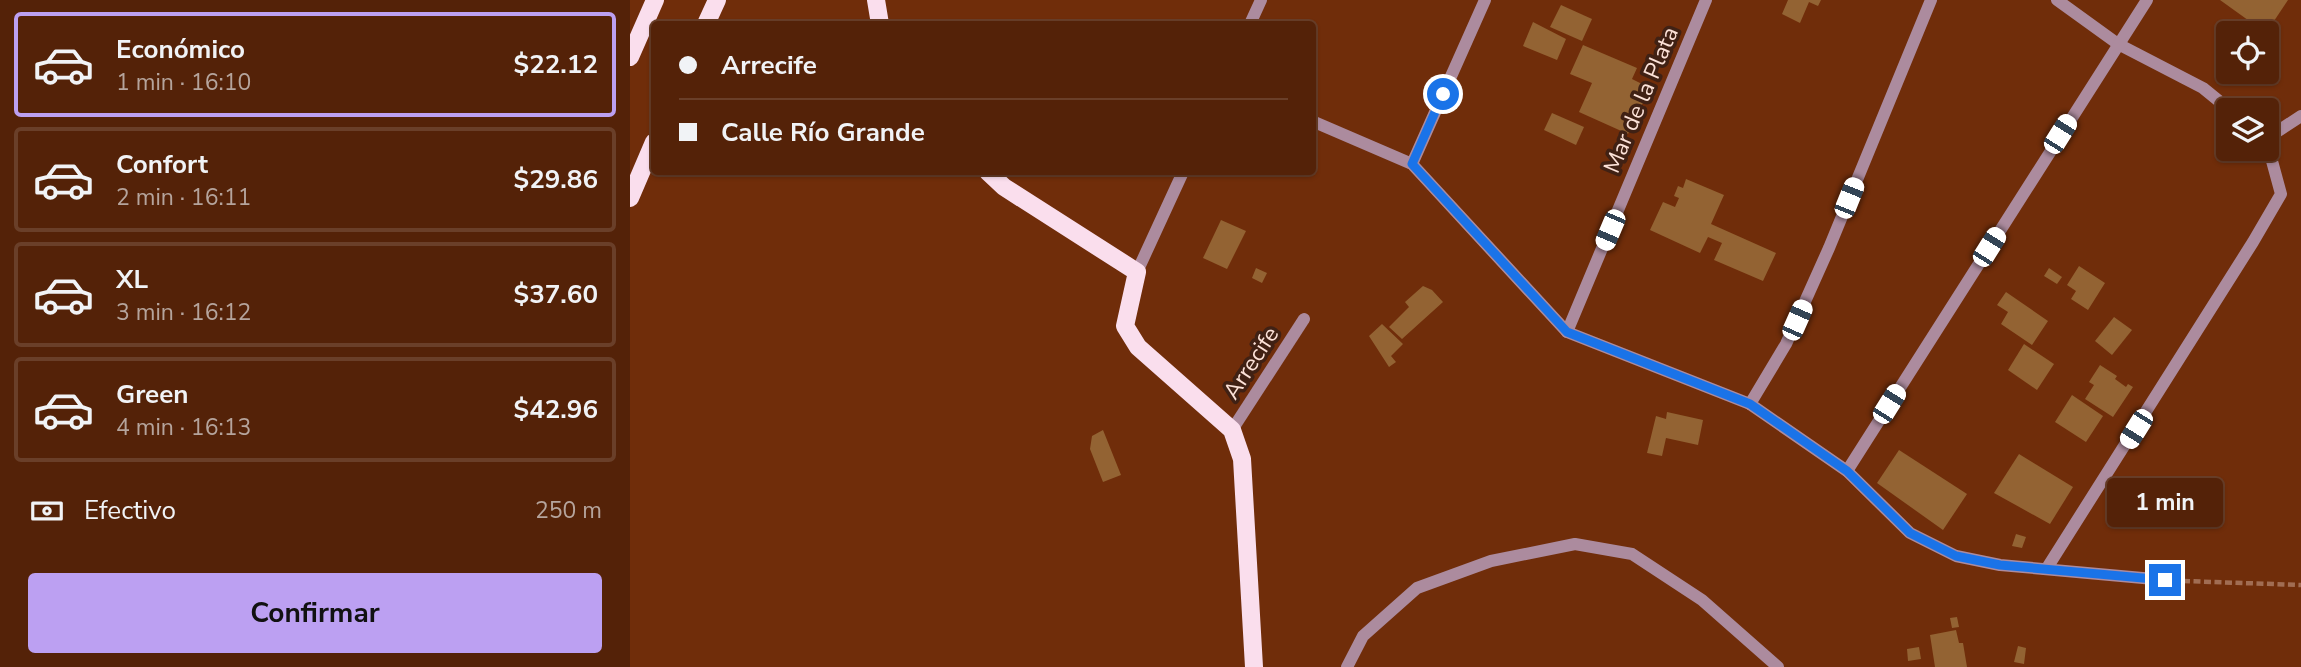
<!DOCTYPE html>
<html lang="es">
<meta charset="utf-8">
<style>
body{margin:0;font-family:"Nunito Sans",sans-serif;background:#5d2f16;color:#f1f3f6;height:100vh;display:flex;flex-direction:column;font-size:26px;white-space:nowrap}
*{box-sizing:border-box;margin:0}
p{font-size:23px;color:#b5a49c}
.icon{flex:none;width:38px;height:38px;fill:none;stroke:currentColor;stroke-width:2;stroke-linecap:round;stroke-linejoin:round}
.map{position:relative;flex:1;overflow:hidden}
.sheet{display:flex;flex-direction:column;background:#542208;width:630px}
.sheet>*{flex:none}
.guide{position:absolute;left:21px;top:21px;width:665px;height:154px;border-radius:7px;box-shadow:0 2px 5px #0004,0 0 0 2px #6a3f29;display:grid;align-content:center;height:154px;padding:0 28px;background:#542208}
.tools{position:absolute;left:1586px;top:21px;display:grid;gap:14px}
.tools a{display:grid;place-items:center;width:63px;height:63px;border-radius:7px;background:#542208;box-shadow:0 2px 5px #0004,0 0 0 2px #6a3f29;font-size:35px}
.end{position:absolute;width:32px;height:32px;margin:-16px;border:9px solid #1a73e8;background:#fff;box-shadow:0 0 0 4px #fff}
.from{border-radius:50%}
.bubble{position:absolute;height:49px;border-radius:7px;background:#542208;box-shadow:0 2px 5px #0004,0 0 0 2px #6a3f29;font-size:23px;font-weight:700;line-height:49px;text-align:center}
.car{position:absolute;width:21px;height:42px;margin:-21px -10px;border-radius:9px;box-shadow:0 0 5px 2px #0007;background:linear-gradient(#fff 24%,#345 0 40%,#fff 0 76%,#345 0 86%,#fff 0)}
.guide b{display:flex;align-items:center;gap:24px;height:66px;font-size:26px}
.guide b+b{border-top:2px solid #6a3f29}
.guide i{width:18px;height:18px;background:#f1f3f6}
ul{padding:12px 0 0;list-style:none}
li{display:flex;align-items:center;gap:21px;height:105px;margin:0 14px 10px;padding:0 14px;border:4px solid #6a3f29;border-radius:7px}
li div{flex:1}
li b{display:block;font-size:26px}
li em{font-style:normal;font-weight:700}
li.selected{border-color:#bca0f2}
li>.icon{width:63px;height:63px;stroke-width:1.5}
.pay{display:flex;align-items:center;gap:18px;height:77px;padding:0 28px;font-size:26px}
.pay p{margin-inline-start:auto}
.cta{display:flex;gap:14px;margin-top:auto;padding:14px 28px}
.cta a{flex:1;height:80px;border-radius:7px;background:#bca0f2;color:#111;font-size:28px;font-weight:700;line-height:80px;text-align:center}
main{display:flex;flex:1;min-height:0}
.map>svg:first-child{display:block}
.building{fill:#936333}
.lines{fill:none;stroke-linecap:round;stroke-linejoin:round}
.path{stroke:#a16d53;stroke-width:4.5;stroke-dasharray:7 3.5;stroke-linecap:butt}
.minor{stroke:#ac8b9e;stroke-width:12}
.major{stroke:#fadeed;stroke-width:18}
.route{stroke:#1a73e8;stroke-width:9}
.labels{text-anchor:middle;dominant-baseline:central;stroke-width:7;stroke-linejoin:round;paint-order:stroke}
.street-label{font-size:23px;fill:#fce2d8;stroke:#402114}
</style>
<main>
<section class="sheet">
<ul>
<li class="selected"><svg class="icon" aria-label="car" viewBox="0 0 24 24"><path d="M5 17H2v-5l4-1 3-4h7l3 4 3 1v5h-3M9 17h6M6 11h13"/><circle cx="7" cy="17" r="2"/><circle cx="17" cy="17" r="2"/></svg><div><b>Económico</b><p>1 min · 16:10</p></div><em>$22.12</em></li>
<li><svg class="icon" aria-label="car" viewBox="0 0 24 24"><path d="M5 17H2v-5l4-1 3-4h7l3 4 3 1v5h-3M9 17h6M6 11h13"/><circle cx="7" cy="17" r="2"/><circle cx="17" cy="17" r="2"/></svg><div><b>Confort</b><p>2 min · 16:11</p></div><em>$29.86</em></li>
<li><svg class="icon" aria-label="car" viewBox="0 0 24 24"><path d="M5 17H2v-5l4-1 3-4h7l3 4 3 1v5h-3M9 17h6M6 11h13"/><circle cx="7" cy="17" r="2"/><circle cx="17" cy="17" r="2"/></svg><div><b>XL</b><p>3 min · 16:12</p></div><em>$37.60</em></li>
<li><svg class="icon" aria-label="car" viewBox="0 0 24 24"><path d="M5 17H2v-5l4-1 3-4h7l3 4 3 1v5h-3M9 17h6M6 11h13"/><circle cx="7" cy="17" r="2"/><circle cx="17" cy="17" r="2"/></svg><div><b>Green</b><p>4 min · 16:13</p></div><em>$42.96</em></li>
</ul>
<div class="pay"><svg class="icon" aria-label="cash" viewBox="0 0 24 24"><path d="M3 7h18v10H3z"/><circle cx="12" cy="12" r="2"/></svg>Efectivo<p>250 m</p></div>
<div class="cta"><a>Confirmar</a></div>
</section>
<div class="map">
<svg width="1671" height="667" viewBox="0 0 1671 667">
<rect width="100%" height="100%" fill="#702d0a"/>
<g class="building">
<path d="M 1158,0 L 1191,0 L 1188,6 L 1179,2 L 1170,23 L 1152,14 Z"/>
<path d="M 1590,0 L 1658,0 L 1636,33 Z"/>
<path d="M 931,5 L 962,19 L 952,41 L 920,27 Z"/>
<path d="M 903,22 L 936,39 L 927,60 L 893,46 Z"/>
<path d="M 953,45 L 1007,68 L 1002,79 L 1020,88 L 998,134 L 949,112 L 962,83 L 940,74 Z"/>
<path d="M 922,113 L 954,127 L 946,145 L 914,130 Z"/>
<path d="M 1056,179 L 1094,195 L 1081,224 L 1146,253 L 1133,281 L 1084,260 L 1092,243 L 1078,237 L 1070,253 L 1020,230 L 1033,202 L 1045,207 L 1049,198 L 1044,196 L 1048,186 L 1053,188 Z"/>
<path d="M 591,220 L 616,231 L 597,269 L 573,258 Z"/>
<path d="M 1449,266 L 1475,283 L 1458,310 L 1441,299 L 1446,291 L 1437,285 Z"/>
<path d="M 626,268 L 637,273 L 632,283 L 622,278 Z"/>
<path d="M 1419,268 L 1432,277 L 1427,284 L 1414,276 Z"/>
<path d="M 793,286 L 802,290 L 813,302 L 772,339 L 759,327 L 779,307 L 775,302 Z"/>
<path d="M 1376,292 L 1418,321 L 1402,345 L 1371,324 L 1378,312 L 1367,305 Z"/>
<path d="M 1484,317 L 1502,330 L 1482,355 L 1465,341 Z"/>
<path d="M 752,324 L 773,344 L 761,356 L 766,362 L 759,367 L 739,336 Z"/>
<path d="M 1394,344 L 1424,364 L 1407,390 L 1378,370 Z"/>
<path d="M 1470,365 L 1487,376 L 1485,379 L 1496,387 L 1498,384 L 1503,387 L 1483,417 L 1455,399 L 1464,385 L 1459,382 Z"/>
<path d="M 1442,395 L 1473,416 L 1456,442 L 1425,422 Z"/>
<path d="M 1037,412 L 1073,420 L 1068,445 L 1036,438 L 1032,456 L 1017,453 L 1026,416 L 1036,419 Z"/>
<path d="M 473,430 L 491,475 L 473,482 L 460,449 L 462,436 Z"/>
<path d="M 1269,450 L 1337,494 L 1313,530 L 1247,483 Z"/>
<path d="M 1389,454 L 1443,487 L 1420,524 L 1364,493 Z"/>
<path d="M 1386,534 L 1396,537 L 1392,548 L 1382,546 Z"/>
<path d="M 1327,617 L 1329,627 L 1322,628 L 1320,618 Z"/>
<path d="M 1326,630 L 1329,643 L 1333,643 L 1337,667 L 1305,667 L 1300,635 Z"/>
<path d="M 1388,646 L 1396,648 L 1394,664 L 1384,662 Z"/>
<path d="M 1289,647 L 1291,659 L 1278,661 L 1277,649 Z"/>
</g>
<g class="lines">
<path class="path" d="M 1553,581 L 1671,585"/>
<g class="minor">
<path d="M 1427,0 L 1488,44 L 1573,88 L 1600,110"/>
<path d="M 620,24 L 631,0"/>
<path d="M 682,121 L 782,164 L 937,332 L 1120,404 L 1217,471 L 1280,533 L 1326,556 L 1370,565 L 1535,580"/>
<path d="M 1636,139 L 1671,116"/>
<path d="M 782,164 L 855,0"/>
<path d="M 507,272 L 553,172"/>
<path d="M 937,332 L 1076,0"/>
<path d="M 1120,404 L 1156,344 L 1199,248 L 1301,0"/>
<path d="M 602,430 L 674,319"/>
<path d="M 1217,471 L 1517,0"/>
<path d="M 1417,568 L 1623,242 L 1651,194 L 1636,139"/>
<path d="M 717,667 L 733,636 L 787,588 L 861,561 L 945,544 L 1002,554 L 1072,600 L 1148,667"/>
</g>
<g class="major">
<path d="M 246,0 L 250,24"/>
<path d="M 76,24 L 87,0"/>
<path d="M 0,57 L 25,0"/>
<path d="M 358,172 L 374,187 L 507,272 L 495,326 L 508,347 L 602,430 L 612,459 L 624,667"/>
<path d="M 0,198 L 24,142"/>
</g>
</g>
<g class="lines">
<path class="route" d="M 813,94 L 782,164 L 937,332 L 1120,404 L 1217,471 L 1280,533 L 1326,556 L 1370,565 L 1535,580"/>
</g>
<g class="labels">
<g class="street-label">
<text transform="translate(1011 100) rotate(-67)">Mar de la Plata</text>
<text transform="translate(621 363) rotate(-57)">Arrecife</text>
</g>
</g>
</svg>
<div class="tools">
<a><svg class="icon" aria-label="locate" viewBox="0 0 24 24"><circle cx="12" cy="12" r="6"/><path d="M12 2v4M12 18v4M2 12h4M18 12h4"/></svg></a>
<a><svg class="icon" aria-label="layers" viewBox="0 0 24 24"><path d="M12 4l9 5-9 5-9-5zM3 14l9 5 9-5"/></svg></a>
</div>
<i class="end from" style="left:813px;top:94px"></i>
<i class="end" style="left:1535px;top:580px"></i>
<div class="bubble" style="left:1477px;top:478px;width:116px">1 min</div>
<i class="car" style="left:1430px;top:134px;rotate:32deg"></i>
<i class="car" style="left:1219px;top:198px;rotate:22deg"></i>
<i class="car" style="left:980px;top:230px;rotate:203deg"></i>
<i class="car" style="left:1359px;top:247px;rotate:32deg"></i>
<i class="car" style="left:1167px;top:320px;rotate:24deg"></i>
<i class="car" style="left:1259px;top:404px;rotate:32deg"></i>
<i class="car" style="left:1506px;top:429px;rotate:212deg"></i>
<div class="guide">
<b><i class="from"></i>Arrecife</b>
<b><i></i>Calle Río Grande</b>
</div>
</div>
</main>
